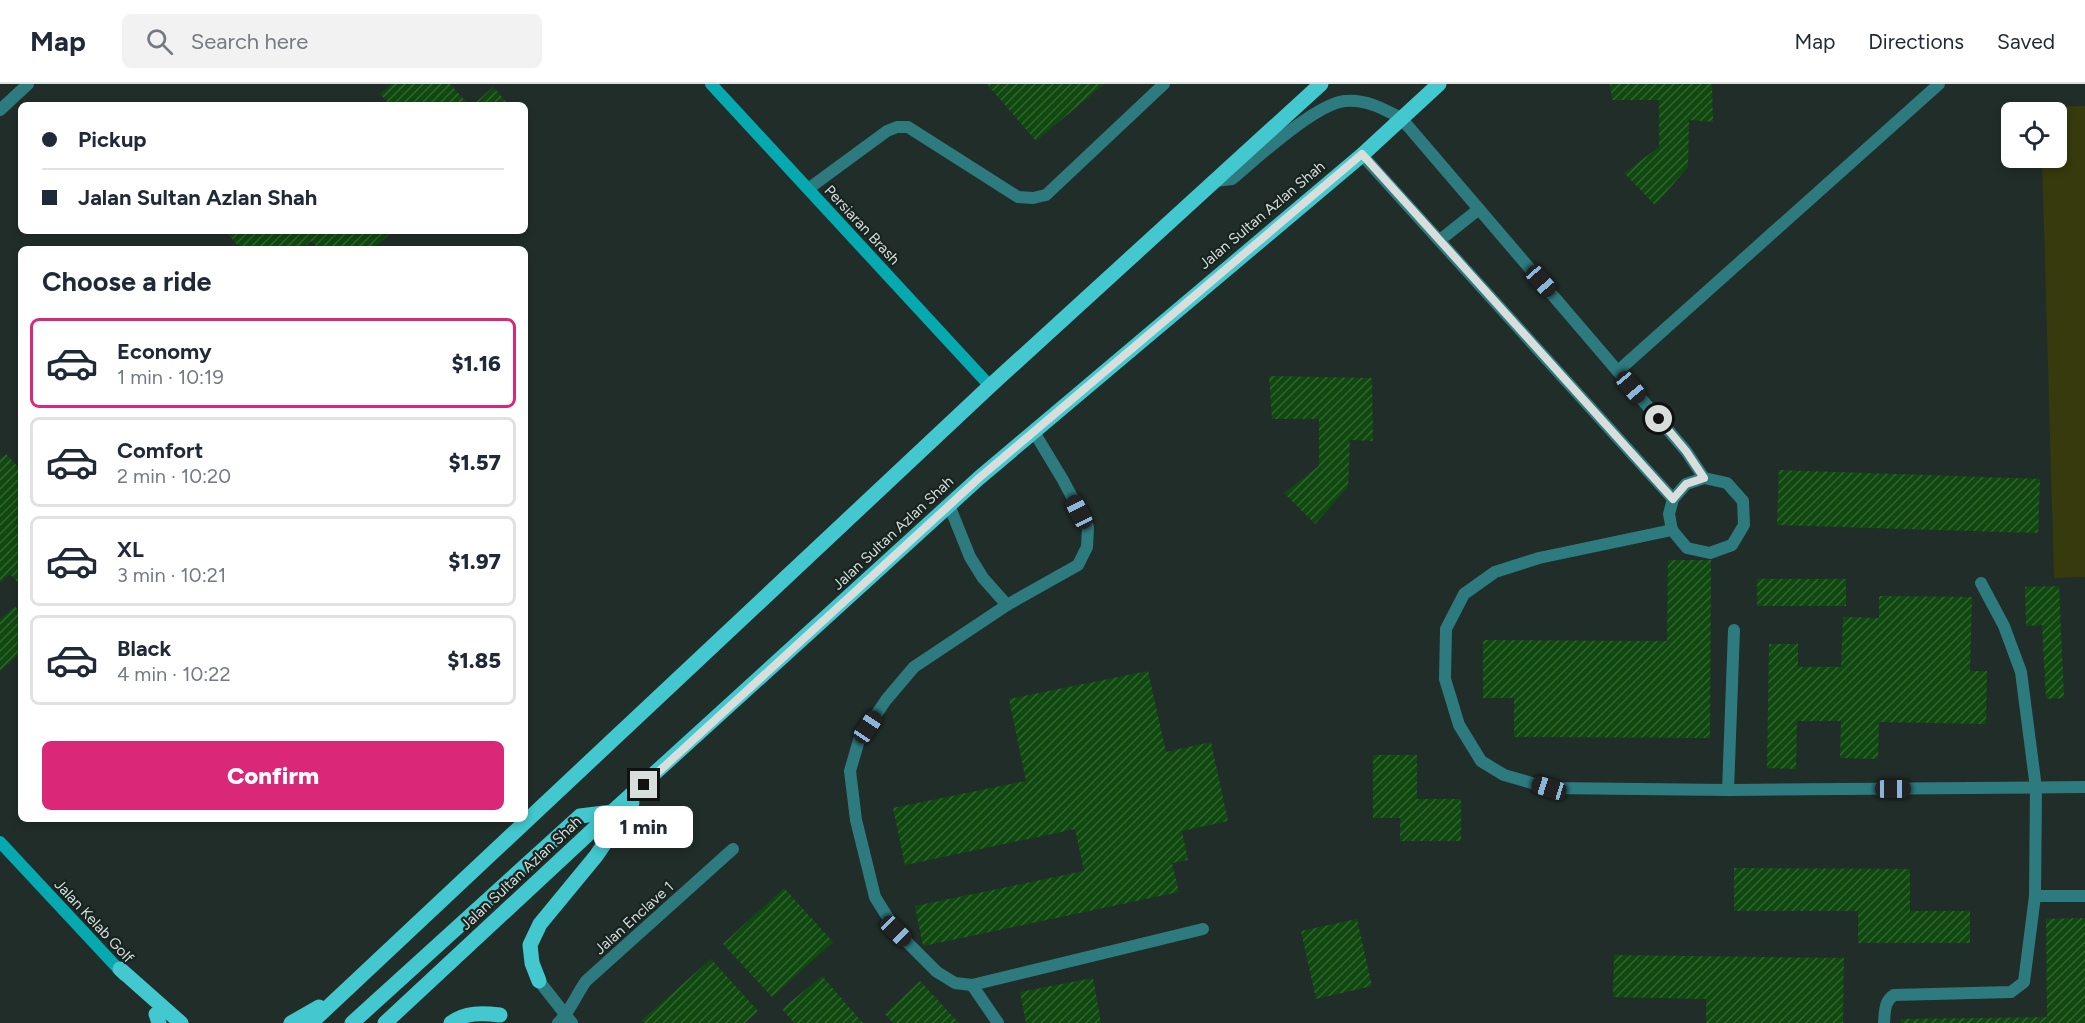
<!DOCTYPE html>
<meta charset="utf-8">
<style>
body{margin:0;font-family:Figtree,sans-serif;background:#f2f2f3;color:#1f2937;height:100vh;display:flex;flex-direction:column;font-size:22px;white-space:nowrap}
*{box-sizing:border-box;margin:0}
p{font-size:20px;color:#747a83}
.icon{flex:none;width:33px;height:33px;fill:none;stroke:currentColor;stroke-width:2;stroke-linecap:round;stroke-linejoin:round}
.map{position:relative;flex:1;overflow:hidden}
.panel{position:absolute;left:18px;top:162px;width:510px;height:576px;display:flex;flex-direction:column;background:#fff;border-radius:9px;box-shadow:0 3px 9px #0003}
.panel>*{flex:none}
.hud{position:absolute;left:18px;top:18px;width:510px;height:132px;border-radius:9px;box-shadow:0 3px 9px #0003;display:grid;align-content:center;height:132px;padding:0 24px;background:#fff}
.fabs{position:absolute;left:2001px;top:18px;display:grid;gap:12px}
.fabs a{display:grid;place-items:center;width:66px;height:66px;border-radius:9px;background:#fff;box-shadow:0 3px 9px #0003;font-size:30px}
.end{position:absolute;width:27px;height:27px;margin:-14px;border:8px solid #d7dedc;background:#111;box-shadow:0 0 0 3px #111}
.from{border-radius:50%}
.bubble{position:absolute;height:42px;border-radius:9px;background:#fff;box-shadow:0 3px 9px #0003;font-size:20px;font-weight:800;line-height:42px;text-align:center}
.car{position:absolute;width:18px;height:36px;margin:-18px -9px;border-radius:8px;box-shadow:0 0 4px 2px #0007;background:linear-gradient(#222 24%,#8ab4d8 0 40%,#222 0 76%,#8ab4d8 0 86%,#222 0)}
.hud b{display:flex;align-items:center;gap:21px;height:57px;font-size:22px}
.hud b+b{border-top:2px solid #e0e1e3}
.hud i{width:15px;height:15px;background:#1f2937}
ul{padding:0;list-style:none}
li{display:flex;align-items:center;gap:18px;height:90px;margin:0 12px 9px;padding:0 12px;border:3px solid #e0e1e3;border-radius:9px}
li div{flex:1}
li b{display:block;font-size:22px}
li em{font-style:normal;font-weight:800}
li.active{border-color:#db2777}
li>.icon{width:54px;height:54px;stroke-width:1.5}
h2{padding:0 24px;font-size:27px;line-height:72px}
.cta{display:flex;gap:12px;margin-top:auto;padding:12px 24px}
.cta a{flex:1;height:69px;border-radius:9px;background:#db2777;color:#fff;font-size:24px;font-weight:800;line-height:69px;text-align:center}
header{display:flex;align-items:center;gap:36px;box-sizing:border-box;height:84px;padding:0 30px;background:#fff;border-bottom:2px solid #e0e1e3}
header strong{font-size:28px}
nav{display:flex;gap:33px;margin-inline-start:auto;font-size:21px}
.search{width:420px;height:54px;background:#f2f2f3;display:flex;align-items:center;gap:15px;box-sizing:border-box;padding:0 21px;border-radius:9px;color:#747a83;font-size:22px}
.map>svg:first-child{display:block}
.pitch{fill:#363a0d}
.building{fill:url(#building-hatch)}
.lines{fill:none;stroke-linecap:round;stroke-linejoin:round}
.lane{stroke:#2e7b7f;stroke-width:12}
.street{stroke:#2e7b7f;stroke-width:12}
.secondary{stroke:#06a9af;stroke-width:12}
.primary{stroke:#42c8ce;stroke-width:15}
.route{stroke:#d7dedc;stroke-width:8}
.labels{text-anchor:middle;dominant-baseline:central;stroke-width:4.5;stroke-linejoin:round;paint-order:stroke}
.street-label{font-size:15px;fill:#d7dedc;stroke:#17231f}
</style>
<header>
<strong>Map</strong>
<div class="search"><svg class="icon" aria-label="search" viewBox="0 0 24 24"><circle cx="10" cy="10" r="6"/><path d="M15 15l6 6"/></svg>Search here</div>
<nav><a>Map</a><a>Directions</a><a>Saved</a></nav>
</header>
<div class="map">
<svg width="2085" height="939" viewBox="0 0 2085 939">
<defs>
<pattern id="building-hatch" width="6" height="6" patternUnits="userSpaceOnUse" patternTransform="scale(1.5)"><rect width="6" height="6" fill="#104910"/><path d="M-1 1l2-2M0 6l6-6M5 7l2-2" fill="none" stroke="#326332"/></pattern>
</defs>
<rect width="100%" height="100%" fill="#212d28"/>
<path class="pitch" d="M 2085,22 L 2085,493 L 2054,494 L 2042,74 L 2056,74 L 2056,28 L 2041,28 L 2041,23 Z"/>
<g class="building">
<path d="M 392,0 L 450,0 L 469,21 L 390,21 L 380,10 Z"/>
<path d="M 987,0 L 1104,0 L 1036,57 Z"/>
<path d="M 1610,0 L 1712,0 L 1713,38 L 1689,36 L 1688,83 L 1655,121 L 1624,89 L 1659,63 L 1659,16 L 1612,16 Z"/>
<path d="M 493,3 L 509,21 L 473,21 Z"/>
<path d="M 225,147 L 393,147 L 373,165 L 319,165 L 311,157 L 302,165 L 241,165 Z"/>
<path d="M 1269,292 L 1372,294 L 1373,357 L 1350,356 L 1348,403 L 1315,440 L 1284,409 L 1319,382 L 1319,335 L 1272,335 Z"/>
<path d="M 6,370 L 21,386 L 21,502 L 10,490 L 0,498 L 0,375 Z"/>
<path d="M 1779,386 L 2040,395 L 2038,449 L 1777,441 Z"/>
<path d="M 1668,476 L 1711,476 L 1710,654 L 1514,653 L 1514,614 L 1483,614 L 1483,556 L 1667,557 Z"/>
<rect x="1757" y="495" width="89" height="27"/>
<path d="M 2059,502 L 2064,614 L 2046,615 L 2042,541 L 2026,542 L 2025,503 Z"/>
<path d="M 1879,512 L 1972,513 L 1970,587 L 1987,587 L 1986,640 L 1879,638 L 1878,675 L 1840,674 L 1841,637 L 1797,637 L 1796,685 L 1767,684 L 1769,560 L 1798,560 L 1798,583 L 1841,583 L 1843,533 L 1879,534 Z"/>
<path d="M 15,522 L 21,529 L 21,569 L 0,587 L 0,535 Z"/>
<path d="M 1148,587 L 1166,668 L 1211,658 L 1228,737 L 1182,747 L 1188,776 L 1172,779 L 1179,808 L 923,862 L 915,822 L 1084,787 L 1075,745 L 905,781 L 893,724 L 1026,697 L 1009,615 Z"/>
<path d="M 1373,671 L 1417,671 L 1417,715 L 1461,715 L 1461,757 L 1400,757 L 1400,734 L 1373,734 Z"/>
<path d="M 1734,784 L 1910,785 L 1910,827 L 1970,827 L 1970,859 L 1858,859 L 1858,827 L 1734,827 Z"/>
<path d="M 784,804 L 833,858 L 772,913 L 723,860 Z"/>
<path d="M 2085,834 L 2085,939 L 1901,939 L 1901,935 L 2047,933 L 2046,835 Z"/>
<path d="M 1357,835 L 1372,902 L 1316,915 L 1301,847 Z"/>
<path d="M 1614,871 L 1844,874 L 1843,939 L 1706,939 L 1706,915 L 1613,913 Z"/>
<path d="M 711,875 L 758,927 L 745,939 L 643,939 L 641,937 Z"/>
<path d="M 822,892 L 863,939 L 794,939 L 782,925 Z"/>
<path d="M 1093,894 L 1101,939 L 1026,939 L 1020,908 Z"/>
<path d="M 920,897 L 959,939 L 893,939 L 885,930 Z"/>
</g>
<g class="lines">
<g class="lane">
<path d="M 1362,71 L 1673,415"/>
<path d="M 1215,97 L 1232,95 C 1256,75 1315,20 1345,17 C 1366,15 1384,25 1401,34 L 1686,367 L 1704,394"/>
<path d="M 808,105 L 887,47 L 897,43 L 908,43 L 1018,113 L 1033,114 L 1046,111 L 1164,0"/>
<path d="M 1440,156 L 1479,125"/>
<path d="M 1618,287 L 1939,0"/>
<path d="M 1704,394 L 1727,399 L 1743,417 L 1744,441 L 1732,461 L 1710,469 L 1687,464 L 1672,446 L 1669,430 L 1673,415 L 1686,400 Z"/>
<path d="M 949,421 L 970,473 L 983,494 L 1007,521 L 1078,481 L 1087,463 L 1088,443 L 1063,396 L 1034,348"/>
<path d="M 1672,446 L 1539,474 L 1495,488 L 1464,510 L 1446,545 L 1445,595 L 1459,641 L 1481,677 L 1504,691 L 1549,704 L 1728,706 L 2085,703"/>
<path d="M 1007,521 L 914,583 L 886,616 L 859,656 L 850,687 L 856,736 L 875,813 L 896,847 L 937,888 L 955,899 L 972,901 L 1203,845"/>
<path d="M 1728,706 L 1734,546"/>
<path d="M 2035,812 L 2085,812"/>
<path d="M 972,901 L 998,939"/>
<path d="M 1884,939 C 1885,928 1884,917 1894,911 L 2011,908 L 2024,898 L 2035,812 L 2036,704 L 2021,588 L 2004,542 L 1981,499"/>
</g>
<g class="street">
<path d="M 0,26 L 28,0"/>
<path d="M 539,897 L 572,939"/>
<path d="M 558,939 C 570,928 576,911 586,897 L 733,765"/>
</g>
<g class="secondary">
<path d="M 711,0 L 990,302"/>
<path d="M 0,758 L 124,891"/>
</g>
<g class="primary">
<path d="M 120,885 L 181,939"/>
<path d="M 539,897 L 532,879 L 530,861 L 540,840 L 596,772 L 632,719"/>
<path d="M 156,930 L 159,939"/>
<path d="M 291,939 L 319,923"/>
<path d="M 311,939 L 990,302 L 1321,0"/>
<path d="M 352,939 L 580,732 L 612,728"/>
<path d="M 385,939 L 612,728 L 979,394 L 1362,71 L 1439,0"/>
<path d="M 451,939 C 465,928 483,929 500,931"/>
</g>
</g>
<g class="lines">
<path class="route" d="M 644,701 L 979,394 L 1362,70 L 1673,415 L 1686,400 L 1704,394 L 1686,367 L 1659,335"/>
</g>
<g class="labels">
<g class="street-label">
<text transform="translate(1262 131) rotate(-40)">Jalan Sultan Azlan Shah</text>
<text transform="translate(862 141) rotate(47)">Persiaran Brash</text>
<text transform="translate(893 449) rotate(-43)">Jalan Sultan Azlan Shah</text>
<text transform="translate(521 789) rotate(-43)">Jalan Sultan Azlan Shah</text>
<text transform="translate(634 834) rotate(-42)">Jalan Enclave 1</text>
<text transform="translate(94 837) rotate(47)">Jalan Kelab Golf</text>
</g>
</g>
</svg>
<div class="fabs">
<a><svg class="icon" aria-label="locate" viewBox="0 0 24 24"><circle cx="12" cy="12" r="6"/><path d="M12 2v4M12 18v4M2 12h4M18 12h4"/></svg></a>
</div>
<i class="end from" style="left:1659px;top:335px"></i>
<i class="end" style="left:644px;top:701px"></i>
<div class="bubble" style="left:594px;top:722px;width:99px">1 min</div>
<i class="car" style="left:1541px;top:197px;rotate:139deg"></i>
<i class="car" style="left:1631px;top:303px;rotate:140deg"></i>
<i class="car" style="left:1079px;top:428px;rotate:333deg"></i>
<i class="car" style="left:868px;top:643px;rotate:34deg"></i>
<i class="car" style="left:1549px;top:704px;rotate:287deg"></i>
<i class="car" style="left:1893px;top:705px;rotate:90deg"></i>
<i class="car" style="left:896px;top:847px;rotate:135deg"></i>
<div class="hud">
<b><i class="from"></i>Pickup</b>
<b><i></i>Jalan Sultan Azlan Shah</b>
</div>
<section class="panel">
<h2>Choose a ride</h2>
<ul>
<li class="active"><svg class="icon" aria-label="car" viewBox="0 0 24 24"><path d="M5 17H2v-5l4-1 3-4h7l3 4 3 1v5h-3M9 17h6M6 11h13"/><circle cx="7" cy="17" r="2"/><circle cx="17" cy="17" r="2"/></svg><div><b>Economy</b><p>1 min · 10:19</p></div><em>$1.16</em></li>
<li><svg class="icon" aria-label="car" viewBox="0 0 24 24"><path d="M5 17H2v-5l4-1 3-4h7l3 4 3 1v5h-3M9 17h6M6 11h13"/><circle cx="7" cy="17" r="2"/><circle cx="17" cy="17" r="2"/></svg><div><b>Comfort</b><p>2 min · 10:20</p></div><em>$1.57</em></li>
<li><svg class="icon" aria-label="car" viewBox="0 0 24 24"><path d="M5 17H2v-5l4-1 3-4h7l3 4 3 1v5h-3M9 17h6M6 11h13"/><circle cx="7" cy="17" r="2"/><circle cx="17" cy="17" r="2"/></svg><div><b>XL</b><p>3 min · 10:21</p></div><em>$1.97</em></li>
<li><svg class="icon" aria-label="car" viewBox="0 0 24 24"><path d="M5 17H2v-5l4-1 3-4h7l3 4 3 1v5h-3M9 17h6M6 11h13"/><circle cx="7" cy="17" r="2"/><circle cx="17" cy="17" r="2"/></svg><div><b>Black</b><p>4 min · 10:22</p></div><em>$1.85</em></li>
</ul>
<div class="cta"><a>Confirm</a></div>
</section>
</div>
